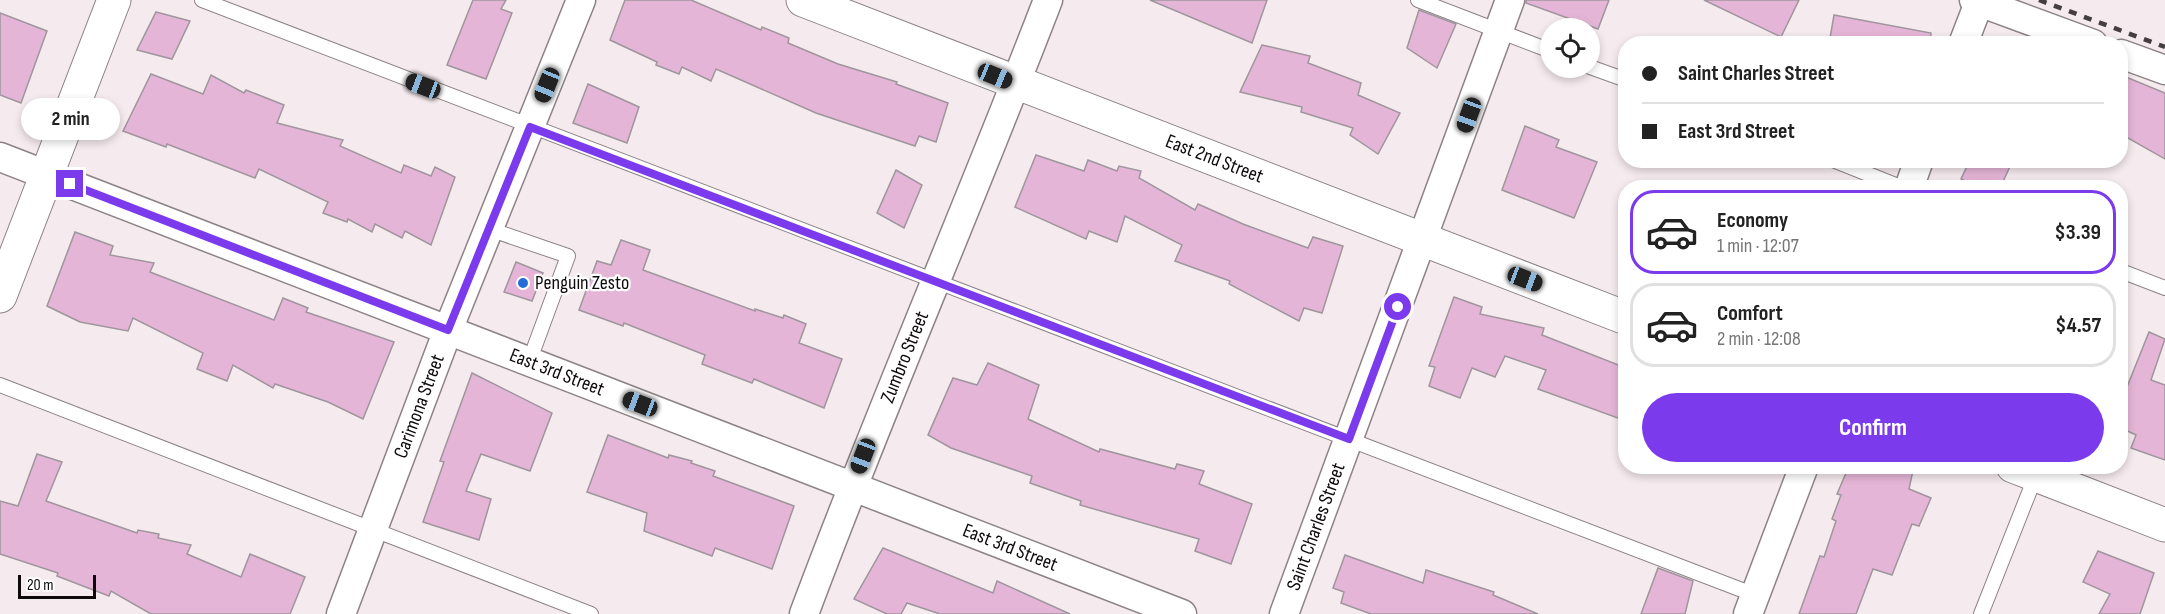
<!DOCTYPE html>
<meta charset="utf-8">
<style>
body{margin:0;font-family:"Sofia Sans Condensed",sans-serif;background:#f6f6f6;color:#222;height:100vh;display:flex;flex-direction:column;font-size:22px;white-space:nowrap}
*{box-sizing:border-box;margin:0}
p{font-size:20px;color:#767676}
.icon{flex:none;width:33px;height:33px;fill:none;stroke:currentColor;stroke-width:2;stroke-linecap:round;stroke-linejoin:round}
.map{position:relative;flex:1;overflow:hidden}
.details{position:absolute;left:1618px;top:180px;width:510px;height:294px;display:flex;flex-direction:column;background:#fff;border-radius:24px;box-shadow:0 3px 9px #0003}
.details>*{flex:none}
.guide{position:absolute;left:1618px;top:36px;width:510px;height:132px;border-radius:24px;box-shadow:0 3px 9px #0003;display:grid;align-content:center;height:132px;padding:0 24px;background:#fff}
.fabs{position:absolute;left:1540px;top:18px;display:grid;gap:12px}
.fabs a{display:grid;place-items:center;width:60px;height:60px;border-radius:50%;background:#fff;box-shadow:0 3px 9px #0003;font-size:30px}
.scale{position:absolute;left:18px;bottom:15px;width:78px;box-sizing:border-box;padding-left:6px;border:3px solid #0e0a0b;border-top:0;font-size:16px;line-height:21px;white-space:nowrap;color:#0e0a0b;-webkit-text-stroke:4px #fff;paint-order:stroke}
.end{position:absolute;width:27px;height:27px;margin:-14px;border:8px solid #7c3aed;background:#fff;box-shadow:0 0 0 3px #fff}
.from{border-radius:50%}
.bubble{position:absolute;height:42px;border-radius:21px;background:#fff;box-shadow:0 3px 9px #0003;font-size:20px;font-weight:700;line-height:42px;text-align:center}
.car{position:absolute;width:18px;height:36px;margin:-18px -9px;border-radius:8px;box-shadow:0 0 4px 2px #0007;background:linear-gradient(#222 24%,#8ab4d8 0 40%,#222 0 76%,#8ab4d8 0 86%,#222 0)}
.guide b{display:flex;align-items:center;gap:21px;height:57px;font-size:22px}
.guide b+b{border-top:2px solid #e0e0e0}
.guide i{width:15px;height:15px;background:#222}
ul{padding:10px 0 0;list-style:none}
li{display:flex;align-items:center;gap:18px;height:84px;margin:0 12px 9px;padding:0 12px;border:3px solid #e0e0e0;border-radius:24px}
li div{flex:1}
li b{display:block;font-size:22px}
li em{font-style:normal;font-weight:700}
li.current{border-color:#7c3aed}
li>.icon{width:54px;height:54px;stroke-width:1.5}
.primary-button{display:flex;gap:12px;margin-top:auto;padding:12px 24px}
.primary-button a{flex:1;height:69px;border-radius:36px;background:#7c3aed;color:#fff;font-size:24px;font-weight:700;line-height:69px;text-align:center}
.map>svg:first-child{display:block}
.building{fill:#e5b5d7;stroke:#9e969c;stroke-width:1.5}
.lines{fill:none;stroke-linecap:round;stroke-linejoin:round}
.service-casing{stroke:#8d8386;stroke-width:16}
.minor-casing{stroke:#8d8386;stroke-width:31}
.tertiary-casing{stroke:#8d8386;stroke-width:35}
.service{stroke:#fff;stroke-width:14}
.minor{stroke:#fff;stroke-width:28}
.tertiary{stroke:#fff;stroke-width:33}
.rail{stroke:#443e40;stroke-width:4.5;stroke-dasharray:8 8;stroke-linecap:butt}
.route{stroke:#7c3aed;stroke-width:8}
.poi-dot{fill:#256cd8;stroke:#fff;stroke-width:2}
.labels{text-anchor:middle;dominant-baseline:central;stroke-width:4.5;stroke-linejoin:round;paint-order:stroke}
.street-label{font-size:20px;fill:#0e0a0b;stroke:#fff}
.poi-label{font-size:20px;fill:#0e0a0b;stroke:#fff;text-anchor:start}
</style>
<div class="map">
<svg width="2165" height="614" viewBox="0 0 2165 614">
<rect width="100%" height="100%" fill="#f5eaed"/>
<g class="building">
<path d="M 473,0 L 506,0 L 501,9 L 512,13 L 486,79 L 447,65 Z"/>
<path d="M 625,0 L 691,0 L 761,30 L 762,27 L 789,38 L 788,43 L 838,64 L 897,82 L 896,84 L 948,103 L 936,142 L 919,136 L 915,146 L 816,113 L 716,69 L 711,81 L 682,67 L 679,74 L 656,65 L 657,62 L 610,40 Z"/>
<path d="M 1150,0 L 1267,0 L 1252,43 Z"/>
<path d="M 1526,0 L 1609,0 L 1598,29 L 1526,3 Z"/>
<path d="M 1704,0 L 1799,0 L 1781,37 Z"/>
<path d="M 1419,10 L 1456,24 L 1437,68 L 1407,48 Z"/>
<path d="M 156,12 L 190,21 L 172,59 L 137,50 Z"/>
<path d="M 0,13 L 47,31 L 21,103 L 0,95 Z"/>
<path d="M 1834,15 L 1931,33 L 1930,44 L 1829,44 Z"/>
<path d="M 1262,45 L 1310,56 L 1308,63 L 1361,83 L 1358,95 L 1400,113 L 1378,154 L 1350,135 L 1353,128 L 1301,112 L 1302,107 L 1240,92 Z"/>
<path d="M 151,74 L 203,94 L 211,75 L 244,93 L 246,90 L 284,105 L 277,123 L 343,140 L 340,146 L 401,173 L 404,165 L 431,176 L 435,167 L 455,177 L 431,245 L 405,231 L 402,238 L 375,224 L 372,232 L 348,219 L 347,222 L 323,213 L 328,202 L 259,169 L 255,178 L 167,144 L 166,147 L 123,131 Z"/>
<path d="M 2121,75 L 2165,93 L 2165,159 L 2121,134 Z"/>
<path d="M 588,84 L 639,107 L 627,143 L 573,123 Z"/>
<path d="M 1525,126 L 1559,140 L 1556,147 L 1597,162 L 1574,218 L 1502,190 Z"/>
<path d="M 1036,155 L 1084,171 L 1088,160 L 1117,171 L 1119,166 L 1141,171 L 1139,178 L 1195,210 L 1198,204 L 1243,224 L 1308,248 L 1313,237 L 1343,246 L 1322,313 L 1304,308 L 1299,321 L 1229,284 L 1230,281 L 1175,261 L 1182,245 L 1125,216 L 1117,242 L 1089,231 L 1086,239 L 1015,207 Z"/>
<path d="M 1970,160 L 2013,160 L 2000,188 L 1980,188 L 1961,179 Z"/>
<path d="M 896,170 L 922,185 L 904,228 L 877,213 Z"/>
<path d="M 75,232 L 113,246 L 110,255 L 154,263 L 150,272 L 274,320 L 283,298 L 308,308 L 306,312 L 394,342 L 363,419 L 328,402 L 275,384 L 273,388 L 233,365 L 227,381 L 197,369 L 203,353 L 133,318 L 128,331 L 80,322 L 47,306 Z"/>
<path d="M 621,240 L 650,250 L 643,270 L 755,311 L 755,309 L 783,318 L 784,315 L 806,324 L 799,343 L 842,359 L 824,408 L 754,379 L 752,383 L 702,364 L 705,355 L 624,323 L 623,326 L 579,310 L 597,261 L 611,265 Z"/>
<path d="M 516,262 L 543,273 L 532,301 L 504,292 Z"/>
<path d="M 1454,297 L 1482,307 L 1480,314 L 1544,328 L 1542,335 L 1626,368 L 1626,421 L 1538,389 L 1546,370 L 1505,356 L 1495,377 L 1472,368 L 1460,398 L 1429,386 L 1435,367 L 1429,366 Z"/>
<path d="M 2149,332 L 2165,339 L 2151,380 L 2165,385 L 2165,460 L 2131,448 L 2136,435 L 2121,428 L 2121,402 Z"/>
<path d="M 988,363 L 1039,385 L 1028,419 L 1099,452 L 1100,449 L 1175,469 L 1177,464 L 1204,471 L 1199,484 L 1252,504 L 1231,564 L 1195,551 L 1199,539 L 1080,505 L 1081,501 L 1030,483 L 1032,476 L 951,448 L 928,435 L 953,378 L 977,385 Z"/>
<path d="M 472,373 L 552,413 L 530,471 L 481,454 L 466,491 L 491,499 L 479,540 L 423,522 L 444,462 L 440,461 Z"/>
<path d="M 608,435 L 668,458 L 669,455 L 692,461 L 691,463 L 715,471 L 713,476 L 794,506 L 772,569 L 715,548 L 712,556 L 644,531 L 647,513 L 587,492 Z"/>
<path d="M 37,454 L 62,462 L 46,501 L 137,533 L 138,530 L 159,534 L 158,538 L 191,545 L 187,554 L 241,577 L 250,554 L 305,577 L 290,614 L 151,614 L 111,591 L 109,596 L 57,576 L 58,573 L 0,554 L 0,501 L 18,506 Z"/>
<path d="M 1849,466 L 1914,466 L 1909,489 L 1931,498 L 1919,526 L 1912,524 L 1892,575 L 1873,569 L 1856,614 L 1799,614 L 1820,556 L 1824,557 L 1836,521 L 1832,519 L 1841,495 L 1837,494 Z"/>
<path d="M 883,548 L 993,593 L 997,581 L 1070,614 L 940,614 L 907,603 L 901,614 L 887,614 L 854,599 Z"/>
<path d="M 2098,551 L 2154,573 L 2140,614 L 2099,614 L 2110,594 L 2083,582 Z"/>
<path d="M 1345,555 L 1423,583 L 1426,570 L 1494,592 L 1493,595 L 1538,614 L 1371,614 L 1341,603 L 1344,592 L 1333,588 Z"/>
<path d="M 1658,568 L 1693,581 L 1685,614 L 1641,614 Z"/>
</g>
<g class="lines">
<g class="service-casing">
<g id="service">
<path d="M 202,0 L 1755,595"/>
<path d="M 1418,0 L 1551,51"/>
<path d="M 1590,67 L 1626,80"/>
<path d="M 1833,160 L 1903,188"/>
<path d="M 489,229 L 568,256 L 529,362"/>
<path d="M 2121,271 L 2165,288"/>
<path d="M 0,385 L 591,614"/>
<path d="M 1981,614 L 2036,475"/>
</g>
</g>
<g class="minor-casing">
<g id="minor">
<path d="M 1974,0 L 2093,44"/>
<path d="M 1963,44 L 1980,0"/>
<path d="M 2121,54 L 2165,70"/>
<path id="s1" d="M 0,157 L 1182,614"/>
<path d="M 1909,188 L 1919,160"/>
<path id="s2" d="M 341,614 L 448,330 L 581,0"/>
<path id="s3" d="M 804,614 C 881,407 969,206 1048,0"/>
<path id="s4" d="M 1284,614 L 1510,0"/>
<path d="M 1748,614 L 1804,466"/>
</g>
</g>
<g class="tertiary-casing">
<g id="tertiary">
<path id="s5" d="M 803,0 L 1626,318"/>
<path d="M 0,296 L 114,0"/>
<path d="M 2013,466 L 2165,525"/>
</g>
</g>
<use href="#service" class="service"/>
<use href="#minor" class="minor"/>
<use href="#tertiary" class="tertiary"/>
<path class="rail" d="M 2039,0 L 2165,47"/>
</g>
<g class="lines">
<path class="route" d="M 70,184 L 448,330 L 530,127 L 1349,439 L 1398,307"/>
</g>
<circle class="poi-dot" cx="523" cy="283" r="6"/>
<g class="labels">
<g class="street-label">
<text stroke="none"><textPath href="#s5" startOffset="441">East 2nd Street</textPath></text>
<text stroke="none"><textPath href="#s3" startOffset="276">Zumbro Street</textPath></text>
<text stroke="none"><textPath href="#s1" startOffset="597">East 3rd Street</textPath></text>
<text stroke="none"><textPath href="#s2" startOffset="222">Carimona Street</textPath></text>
<text stroke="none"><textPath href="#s4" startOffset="93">Saint Charles Street</textPath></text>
<text stroke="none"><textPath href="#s1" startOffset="1083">East 3rd Street</textPath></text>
</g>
<g class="poi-label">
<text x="535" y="283">Penguin Zesto</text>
</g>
</g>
</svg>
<div class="fabs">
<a><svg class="icon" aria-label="locate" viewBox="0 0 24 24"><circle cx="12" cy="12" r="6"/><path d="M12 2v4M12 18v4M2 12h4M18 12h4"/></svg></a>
</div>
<div class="scale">20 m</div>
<i class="end from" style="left:1398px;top:307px"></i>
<i class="end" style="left:70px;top:184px"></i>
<div class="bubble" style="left:21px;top:98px;width:99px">2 min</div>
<i class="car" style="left:995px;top:76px;rotate:112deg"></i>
<i class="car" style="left:547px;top:85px;rotate:202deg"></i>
<i class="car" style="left:423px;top:86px;rotate:291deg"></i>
<i class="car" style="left:1469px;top:115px;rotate:200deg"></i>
<i class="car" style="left:1525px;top:279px;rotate:111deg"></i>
<i class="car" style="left:640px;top:404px;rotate:291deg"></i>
<i class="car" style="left:863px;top:456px;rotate:201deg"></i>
<div class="guide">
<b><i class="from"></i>Saint Charles Street</b>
<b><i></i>East 3rd Street</b>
</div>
<section class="details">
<ul>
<li class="current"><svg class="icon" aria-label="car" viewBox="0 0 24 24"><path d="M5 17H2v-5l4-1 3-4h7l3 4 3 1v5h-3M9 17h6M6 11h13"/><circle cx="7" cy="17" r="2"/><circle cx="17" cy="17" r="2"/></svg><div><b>Economy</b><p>1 min · 12:07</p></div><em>$3.39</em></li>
<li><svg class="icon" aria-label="car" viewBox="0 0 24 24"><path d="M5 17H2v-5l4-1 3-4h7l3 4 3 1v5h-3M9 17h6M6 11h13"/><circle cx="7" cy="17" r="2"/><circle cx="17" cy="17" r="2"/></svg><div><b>Comfort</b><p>2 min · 12:08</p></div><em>$4.57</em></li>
</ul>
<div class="primary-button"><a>Confirm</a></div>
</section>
</div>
